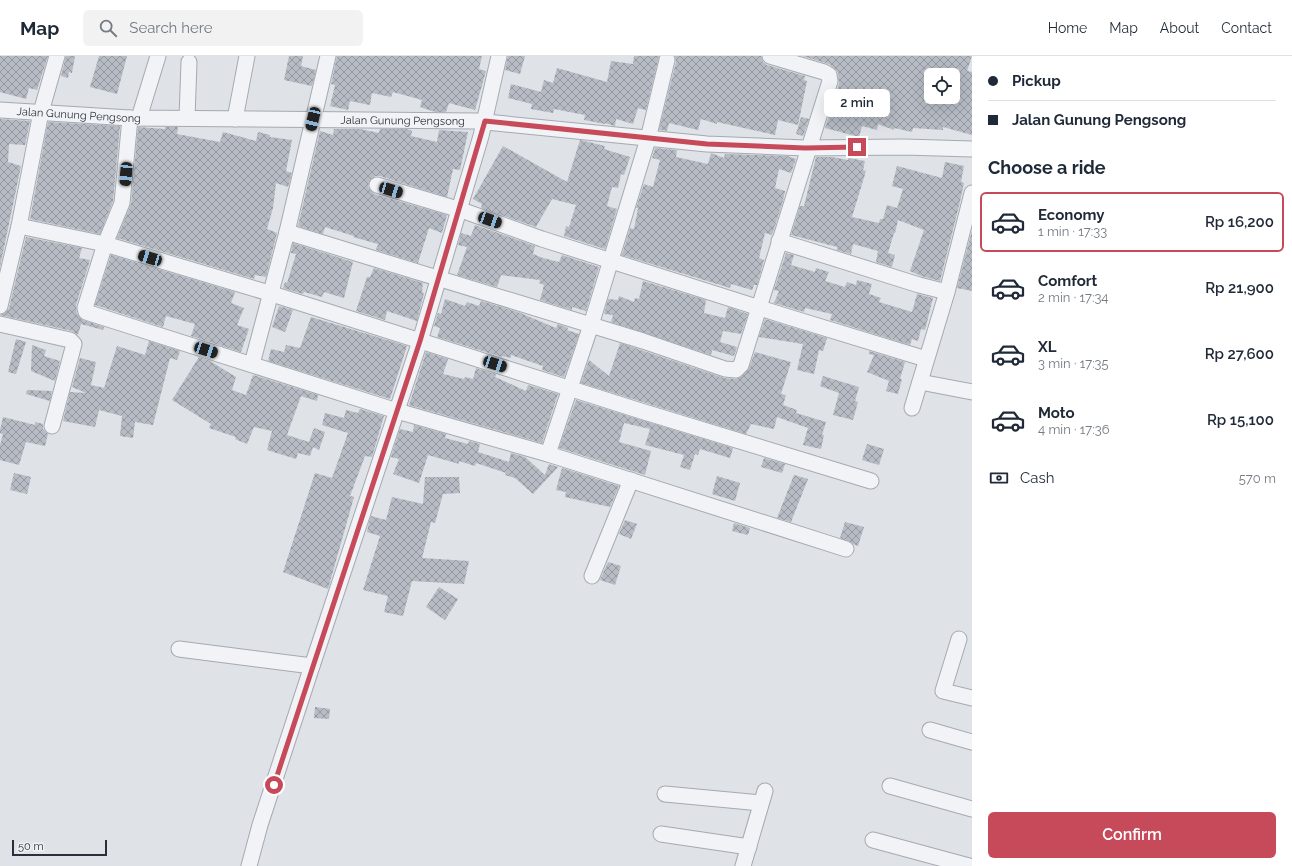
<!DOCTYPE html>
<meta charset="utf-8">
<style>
body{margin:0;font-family:Raleway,sans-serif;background:#f2f2f3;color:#1f2937;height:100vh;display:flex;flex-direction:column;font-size:15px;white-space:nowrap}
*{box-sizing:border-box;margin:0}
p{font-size:13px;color:#747a83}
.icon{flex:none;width:22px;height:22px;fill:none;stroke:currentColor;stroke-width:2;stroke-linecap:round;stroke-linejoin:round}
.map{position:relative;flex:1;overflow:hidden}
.sheet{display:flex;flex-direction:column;background:#fff;width:320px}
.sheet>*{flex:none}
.banner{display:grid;align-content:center;height:88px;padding:0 16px;background:#fff}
.buttons{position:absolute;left:924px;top:12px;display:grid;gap:8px}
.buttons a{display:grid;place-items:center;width:36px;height:36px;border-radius:6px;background:#fff;box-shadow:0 4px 16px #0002;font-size:20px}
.scale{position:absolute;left:12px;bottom:10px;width:95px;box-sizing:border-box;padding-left:4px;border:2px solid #29303d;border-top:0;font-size:11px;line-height:14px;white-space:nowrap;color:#29303d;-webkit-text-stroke:3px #eef1f5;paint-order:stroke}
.end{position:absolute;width:18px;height:18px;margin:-9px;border:5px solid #c64a59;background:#fff;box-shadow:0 0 0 2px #fff}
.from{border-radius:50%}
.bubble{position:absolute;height:28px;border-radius:6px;background:#fff;box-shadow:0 4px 16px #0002;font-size:13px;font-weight:600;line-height:28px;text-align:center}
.car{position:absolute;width:12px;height:24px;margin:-12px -6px;border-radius:5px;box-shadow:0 0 3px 1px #0007;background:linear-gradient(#222 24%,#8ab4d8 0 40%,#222 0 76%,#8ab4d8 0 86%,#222 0)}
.banner b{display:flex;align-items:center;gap:14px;height:38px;font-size:15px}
.banner b+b{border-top:1px solid #e0e1e3}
.banner i{width:10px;height:10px;background:#1f2937}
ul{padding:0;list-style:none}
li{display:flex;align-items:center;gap:12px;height:60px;margin:0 8px 6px;padding:0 8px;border:2px solid transparent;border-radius:6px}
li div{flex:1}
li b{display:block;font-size:15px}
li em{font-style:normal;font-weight:600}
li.on{border-color:#c64a59}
li>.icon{width:36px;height:36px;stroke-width:1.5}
h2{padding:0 16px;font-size:18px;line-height:48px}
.pay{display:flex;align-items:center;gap:10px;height:44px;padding:0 16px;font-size:15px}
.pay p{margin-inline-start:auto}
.button{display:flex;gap:8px;margin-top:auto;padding:8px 16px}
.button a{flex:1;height:46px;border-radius:6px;background:#c64a59;color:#fff;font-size:16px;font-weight:600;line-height:46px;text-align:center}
header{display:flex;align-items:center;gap:24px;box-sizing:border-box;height:56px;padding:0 20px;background:#fff;border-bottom:1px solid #e0e1e3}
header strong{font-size:19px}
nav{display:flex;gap:22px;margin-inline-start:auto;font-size:14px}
.search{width:280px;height:36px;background:#f2f2f3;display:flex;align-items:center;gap:10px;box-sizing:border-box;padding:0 14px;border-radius:6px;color:#747a83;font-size:15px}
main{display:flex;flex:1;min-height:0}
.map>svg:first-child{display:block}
.building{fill:url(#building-cross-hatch);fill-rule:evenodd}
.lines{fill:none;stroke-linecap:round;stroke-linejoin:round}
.minor-casing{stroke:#a5a9b1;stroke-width:17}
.minor{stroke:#f1f3f6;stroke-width:15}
.route{stroke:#c64a59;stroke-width:5}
.labels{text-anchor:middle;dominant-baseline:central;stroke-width:3;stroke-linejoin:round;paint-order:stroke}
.street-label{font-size:11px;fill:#29303d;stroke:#eef1f5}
</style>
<header>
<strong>Map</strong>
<div class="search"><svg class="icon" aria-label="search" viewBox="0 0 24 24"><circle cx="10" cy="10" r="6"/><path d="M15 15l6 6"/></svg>Search here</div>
<nav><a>Home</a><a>Map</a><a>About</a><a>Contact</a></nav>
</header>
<main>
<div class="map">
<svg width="972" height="810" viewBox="0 0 972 810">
<defs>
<pattern id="building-cross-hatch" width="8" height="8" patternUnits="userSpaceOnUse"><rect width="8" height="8" fill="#b6bbc4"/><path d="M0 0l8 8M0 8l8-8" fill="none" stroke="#9498a0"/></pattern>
</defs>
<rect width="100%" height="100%" fill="#dfe2e7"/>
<g class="building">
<path d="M 0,0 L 48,0 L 37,34 L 29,32 L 26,43 L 0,36 Z"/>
<path d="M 66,0 L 75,0 L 72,17 L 69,16 L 68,22 L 61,20 Z"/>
<path d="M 99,0 L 127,0 L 117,38 L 90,31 Z"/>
<path d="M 289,0 L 303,0 L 301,10 L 316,14 L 312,30 L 284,24 Z"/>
<path d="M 337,0 L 482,0 L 479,13 L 486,15 L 475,54 L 449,47 L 446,56 L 435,56 L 420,51 L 422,44 L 393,36 L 391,41 L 372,37 L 370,49 L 350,45 L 348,54 L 330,50 L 335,29 L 331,28 Z"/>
<path d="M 508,0 L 525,0 L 520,18 L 505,14 Z"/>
<path d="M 634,0 L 659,0 L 646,54 L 638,52 L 633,68 L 616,63 L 615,70 L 605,67 L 605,68 L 584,64 L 585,59 L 554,53 L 553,57 L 531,53 L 532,48 L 508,42 L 511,28 L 541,36 L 544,24 L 553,27 L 557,12 L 607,26 L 611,5 L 633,8 Z"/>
<path d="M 675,0 L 761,0 L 763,6 L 767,9 L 805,20 L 804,24 L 807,25 L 798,69 L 778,64 L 775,79 L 717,66 L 717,68 L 701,63 L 698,74 L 669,67 L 667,75 L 659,74 L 676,6 Z"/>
<path d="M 802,0 L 972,0 L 967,15 L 972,16 L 972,79 L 943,71 L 943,74 L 913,72 L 912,76 L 894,72 L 894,74 L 878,68 L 877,74 L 862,70 L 859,81 L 825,72 L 839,28 L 838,17 L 836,14 L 829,8 ZM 931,19 L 953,19 L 953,41 L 931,41 Z"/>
<path d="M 801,61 L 809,63 L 803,80 L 796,78 Z"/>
<path d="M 0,63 L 30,65 L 25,89 L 9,88 L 8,106 L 21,110 L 0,211 Z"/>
<path d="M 48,66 L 120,70 L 113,145 L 100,178 L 30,163 Z"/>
<path d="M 138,71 L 165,73 L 165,71 L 178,71 L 177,78 L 220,86 L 223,76 L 256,85 L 258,76 L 270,79 L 270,81 L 292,84 L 286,115 L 292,117 L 288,131 L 276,127 L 273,152 L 267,173 L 277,177 L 266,221 L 255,219 L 254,223 L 117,182 L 131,148 Z"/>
<path d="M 334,73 L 360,73 L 379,77 L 380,73 L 407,73 L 412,75 L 411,80 L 437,86 L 439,74 L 468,76 L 460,114 L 453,113 L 447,141 L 380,120 L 375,120 L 369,126 L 368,131 L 374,138 L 447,159 L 442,177 L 429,172 L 418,207 L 376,194 L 378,188 L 353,181 L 354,180 L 325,171 L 323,178 L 298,170 L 320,75 L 333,79 Z"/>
<path d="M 580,84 L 605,90 L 604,93 L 630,101 L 624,119 L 621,118 L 618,132 L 612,131 L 607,150 L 617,153 L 605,193 L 564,180 L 566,170 L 569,171 L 576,149 L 552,143 L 536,171 L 481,152 L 482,148 L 473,143 L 503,90 L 567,126 Z"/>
<path d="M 655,92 L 677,94 L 676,101 L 708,108 L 711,97 L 724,102 L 725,98 L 787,100 L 796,103 L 791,117 L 779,113 L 775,132 L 785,135 L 783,145 L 772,179 L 765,177 L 759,202 L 764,204 L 757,229 L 754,229 L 752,234 L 731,228 L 730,232 L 622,199 L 630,172 L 634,173 L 638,152 L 636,152 L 644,128 L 653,131 L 660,104 L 652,102 Z"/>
<path d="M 816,101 L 832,101 L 848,104 L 849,102 L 865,105 L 863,114 L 866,115 L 852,161 L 879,167 L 880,163 L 883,163 L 887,149 L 897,152 L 903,133 L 892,130 L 897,110 L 942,122 L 945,106 L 964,110 L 961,126 L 964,127 L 959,150 L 940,225 L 921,220 L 910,215 L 924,174 L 898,164 L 895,177 L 894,177 L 888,197 L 895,199 L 892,211 L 876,206 L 878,195 L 853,188 L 851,198 L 837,194 L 837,191 L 791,179 L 800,150 L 804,150 Z"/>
<path d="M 475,169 L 535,190 L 533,198 L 543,202 L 559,206 L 562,199 L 599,211 L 586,255 L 572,251 L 572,254 L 540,244 L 544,229 L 539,227 L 540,224 L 501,219 L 497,231 L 457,219 L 467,191 L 458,189 L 461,177 L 471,180 Z"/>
<path d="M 972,174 L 972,235 L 957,232 Z"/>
<path d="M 26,181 L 82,192 L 79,202 L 90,204 L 76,249 L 77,258 L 83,264 L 104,271 L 103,274 L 81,268 L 78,279 L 72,275 L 0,259 L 6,256 L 9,252 Z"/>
<path d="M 293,187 L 353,206 L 344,242 L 324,236 L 322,241 L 304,236 L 303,238 L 283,232 L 285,226 L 287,227 L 296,198 L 291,197 Z"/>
<path d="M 786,197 L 794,199 L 791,209 L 815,216 L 816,212 L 829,216 L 825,225 L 845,231 L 847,226 L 856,229 L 857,224 L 872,228 L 869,238 L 881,242 L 879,246 L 912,256 L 917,238 L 933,242 L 925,274 L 921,273 L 918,285 L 912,283 L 910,289 L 830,264 L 832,258 L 805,252 L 804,256 L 774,247 L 779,235 L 774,234 Z"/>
<path d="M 111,199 L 235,236 L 231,247 L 244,252 L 237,269 L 249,273 L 241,296 L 191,280 L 195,268 L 166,260 L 163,271 L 95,249 Z"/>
<path d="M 374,212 L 423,227 L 422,236 L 424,237 L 417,265 L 387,255 L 385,264 L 356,255 L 367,221 L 370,221 Z"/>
<path d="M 643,225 L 706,244 L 704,257 L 725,262 L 728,251 L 748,258 L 741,278 L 723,275 L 720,286 L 737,291 L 734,300 L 712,294 L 711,299 L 611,266 L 613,259 L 604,258 L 608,243 L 618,244 L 619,240 L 634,246 L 635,242 L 639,243 Z"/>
<path d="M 445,243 L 465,250 L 467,246 L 479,250 L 481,245 L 518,256 L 556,272 L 558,268 L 568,272 L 567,274 L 579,278 L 564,321 L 542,314 L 543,310 L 511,299 L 511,302 L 502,300 L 502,301 L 437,281 L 440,272 L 434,270 L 438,257 L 441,258 Z"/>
<path d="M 279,250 L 293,254 L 285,276 L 272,271 Z"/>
<path d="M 311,261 L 407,290 L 390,343 L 268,305 L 271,293 L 284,296 L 286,289 L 300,292 Z"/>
<path d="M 765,263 L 827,282 L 823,295 L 819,294 L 814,318 L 797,314 L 803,288 L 759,281 Z"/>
<path d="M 16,283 L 26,286 L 16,318 L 8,316 Z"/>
<path d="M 149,285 L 180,295 L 177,304 L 170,302 L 153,369 L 135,366 L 133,382 L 120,380 L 122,360 L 99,354 L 95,371 L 63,365 L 70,336 L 86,337 L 72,331 L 80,302 L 96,306 L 91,329 L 104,332 L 117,290 L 145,299 Z"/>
<path d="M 620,287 L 724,322 L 736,323 L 742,320 L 749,312 L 755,296 L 791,306 L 781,338 L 786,339 L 783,349 L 797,354 L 796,357 L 826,366 L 822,379 L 824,379 L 821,393 L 803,389 L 808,372 L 777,361 L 774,373 L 751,368 L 746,378 L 581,327 L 589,304 L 609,320 Z"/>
<path d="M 32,289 L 46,294 L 44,300 L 60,305 L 55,325 L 31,315 Z"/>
<path d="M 869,295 L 905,306 L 900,323 L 902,323 L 898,338 L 886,335 L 889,325 L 867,316 L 874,299 L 869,298 Z"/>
<path d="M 426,296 L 448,303 L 443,318 L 464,323 L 465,321 L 473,323 L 476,312 L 496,318 L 495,321 L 526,335 L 528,329 L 558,338 L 542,387 L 409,349 Z"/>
<path d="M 199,301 L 210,305 L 236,321 L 232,334 L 246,339 L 253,319 L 318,339 L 317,345 L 301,340 L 287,379 L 309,386 L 314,372 L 325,376 L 319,394 L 313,391 L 310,400 L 298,397 L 296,403 L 267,394 L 272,375 L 254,371 L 247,388 L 235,383 L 236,381 L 209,372 L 211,368 L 172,344 Z"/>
<path d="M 823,320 L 859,331 L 855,345 L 858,346 L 853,364 L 833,359 L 839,337 L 820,330 Z"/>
<path d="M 27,334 L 52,335 L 50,345 L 26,338 Z"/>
<path d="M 576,344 L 733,392 L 730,402 L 700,393 L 698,399 L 695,398 L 690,414 L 680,411 L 684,399 L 645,389 L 650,373 L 624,367 L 619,386 L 651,395 L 645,419 L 559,392 Z"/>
<path d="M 360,353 L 384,360 L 372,401 L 365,400 L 350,440 L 354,441 L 328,533 L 283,516 L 315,417 L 332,422 L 348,377 L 322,369 L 325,357 L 344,362 L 346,354 L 358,357 Z"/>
<path d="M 3,361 L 35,369 L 35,366 L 43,368 L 43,373 L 48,378 L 45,390 L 26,386 L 19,409 L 0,404 L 0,389 L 3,378 L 0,377 L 0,374 Z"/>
<path d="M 414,369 L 446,378 L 445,382 L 468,388 L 469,385 L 480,388 L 478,396 L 509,406 L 511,397 L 525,401 L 545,419 L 549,408 L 558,411 L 533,438 L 515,422 L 505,419 L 506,417 L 476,407 L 475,410 L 459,405 L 459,408 L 428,399 L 419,427 L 393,418 L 399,403 L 391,401 L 400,373 L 413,376 Z"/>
<path d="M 867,388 L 884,393 L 879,409 L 862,404 Z"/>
<path d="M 764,402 L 785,408 L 782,417 L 761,411 Z"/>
<path d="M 562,412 L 619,430 L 610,451 L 565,441 L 566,436 L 556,434 Z"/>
<path d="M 14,417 L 31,421 L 27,438 L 10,434 Z"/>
<path d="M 794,419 L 808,423 L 791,466 L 777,462 Z"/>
<path d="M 717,420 L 740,427 L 735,445 L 712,438 Z"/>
<path d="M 425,421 L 459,421 L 460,437 L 443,438 L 435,467 L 431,466 L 422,502 L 469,505 L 464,528 L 412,525 L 403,560 L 384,556 L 388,540 L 363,534 L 380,480 L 367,476 L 369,466 L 371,460 L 386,464 L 392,441 L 423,448 Z"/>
<path d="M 625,464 L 637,468 L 631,483 L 619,478 Z"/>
<path d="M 845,466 L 864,471 L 858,490 L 840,482 Z"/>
<path d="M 734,467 L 750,472 L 748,479 L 732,475 Z"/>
<path d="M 608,506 L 621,510 L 615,529 L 600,524 Z"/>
<path d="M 439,531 L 458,543 L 445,564 L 426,551 Z"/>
<path d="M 315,651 L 330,653 L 329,663 L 314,662 Z"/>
</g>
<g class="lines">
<g class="minor-casing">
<g id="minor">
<path id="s1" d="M 0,54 L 130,62 L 476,65 L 707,88 L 805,92 L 904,91 L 972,93"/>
<path d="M 130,62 L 122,147 L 105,188 L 85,252 L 86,256 L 397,355 L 548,398 L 846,493"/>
<path d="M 139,62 L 158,0"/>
<path d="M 187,62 L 189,6"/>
<path d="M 235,63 L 247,0"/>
<path d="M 377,129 L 464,155 L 542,183 L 782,259 L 926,303"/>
<path d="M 19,170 L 105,188 L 269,237 L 641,355 L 871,425"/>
<path d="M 287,176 L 643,285 L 725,313 L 736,314 L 741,309 L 830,25 L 829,19 L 824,16 L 770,0"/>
<path d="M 779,185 L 919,229 L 947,236 L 972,137"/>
<path d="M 0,250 L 19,170 L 41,56 L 57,0"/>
<path d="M 0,268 L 70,284 L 74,288 L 52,370"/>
<path d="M 252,308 L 287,176 L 328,0"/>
<path d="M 920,326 L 972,336"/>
<path d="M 912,352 L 947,236"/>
<path d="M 548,398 L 591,269 L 648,83 L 667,4"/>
<path d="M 592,520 L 631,424"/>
<path d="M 959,583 L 943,635 L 972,642"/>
<path d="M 179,593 L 312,610"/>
<path d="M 930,674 L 972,686"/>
<path d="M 890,730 L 972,753"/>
<path d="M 665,738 L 761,747"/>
<path d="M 661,778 L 749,791"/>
<path d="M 873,784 L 969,810"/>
<path d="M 249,810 L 260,769 L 312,610 L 420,285 L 481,80 L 499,0"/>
<path d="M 743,810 L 765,735"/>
</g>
</g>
<use href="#minor" class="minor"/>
</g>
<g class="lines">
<path class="route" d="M 274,729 L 420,285 L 485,65 L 707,88 L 805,92 L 857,91"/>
</g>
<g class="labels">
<g class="street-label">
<text stroke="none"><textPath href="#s1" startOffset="79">Jalan Gunung Pengsong</textPath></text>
<text stroke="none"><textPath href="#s1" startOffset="403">Jalan Gunung Pengsong</textPath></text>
</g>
</g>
</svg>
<div class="buttons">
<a><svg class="icon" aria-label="locate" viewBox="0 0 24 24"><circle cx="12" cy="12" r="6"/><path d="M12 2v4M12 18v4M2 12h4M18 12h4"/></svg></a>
</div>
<div class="scale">50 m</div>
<i class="end from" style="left:274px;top:729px"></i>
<i class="end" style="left:857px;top:91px"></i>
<div class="bubble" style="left:824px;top:33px;width:66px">2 min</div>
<i class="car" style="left:313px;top:63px;rotate:193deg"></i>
<i class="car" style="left:126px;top:118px;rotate:185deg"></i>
<i class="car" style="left:391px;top:134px;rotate:107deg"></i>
<i class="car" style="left:490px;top:164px;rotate:110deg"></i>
<i class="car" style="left:150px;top:202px;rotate:287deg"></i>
<i class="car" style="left:206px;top:294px;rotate:108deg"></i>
<i class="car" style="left:495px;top:308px;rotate:108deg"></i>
</div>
<section class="sheet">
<div class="banner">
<b><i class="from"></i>Pickup</b>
<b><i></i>Jalan Gunung Pengsong</b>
</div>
<h2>Choose a ride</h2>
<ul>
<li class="on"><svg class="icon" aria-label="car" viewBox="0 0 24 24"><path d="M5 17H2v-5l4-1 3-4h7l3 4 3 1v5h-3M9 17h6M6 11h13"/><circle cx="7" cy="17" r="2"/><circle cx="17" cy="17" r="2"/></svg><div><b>Economy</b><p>1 min · 17:33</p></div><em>Rp 16,200</em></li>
<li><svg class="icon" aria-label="car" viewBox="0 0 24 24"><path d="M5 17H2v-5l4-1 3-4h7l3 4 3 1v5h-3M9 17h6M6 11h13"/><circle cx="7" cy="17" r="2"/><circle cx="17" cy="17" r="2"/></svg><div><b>Comfort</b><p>2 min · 17:34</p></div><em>Rp 21,900</em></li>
<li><svg class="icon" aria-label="car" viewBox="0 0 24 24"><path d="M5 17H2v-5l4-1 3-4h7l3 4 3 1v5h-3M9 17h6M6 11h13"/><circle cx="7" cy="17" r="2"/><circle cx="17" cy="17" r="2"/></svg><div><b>XL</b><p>3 min · 17:35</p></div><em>Rp 27,600</em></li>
<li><svg class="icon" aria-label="car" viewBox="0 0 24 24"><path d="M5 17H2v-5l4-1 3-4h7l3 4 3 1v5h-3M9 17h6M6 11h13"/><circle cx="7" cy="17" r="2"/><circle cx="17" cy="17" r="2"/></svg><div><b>Moto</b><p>4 min · 17:36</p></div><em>Rp 15,100</em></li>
</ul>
<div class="pay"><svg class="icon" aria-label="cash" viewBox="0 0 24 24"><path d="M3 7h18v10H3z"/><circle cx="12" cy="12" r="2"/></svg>Cash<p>570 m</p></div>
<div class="button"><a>Confirm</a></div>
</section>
</main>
